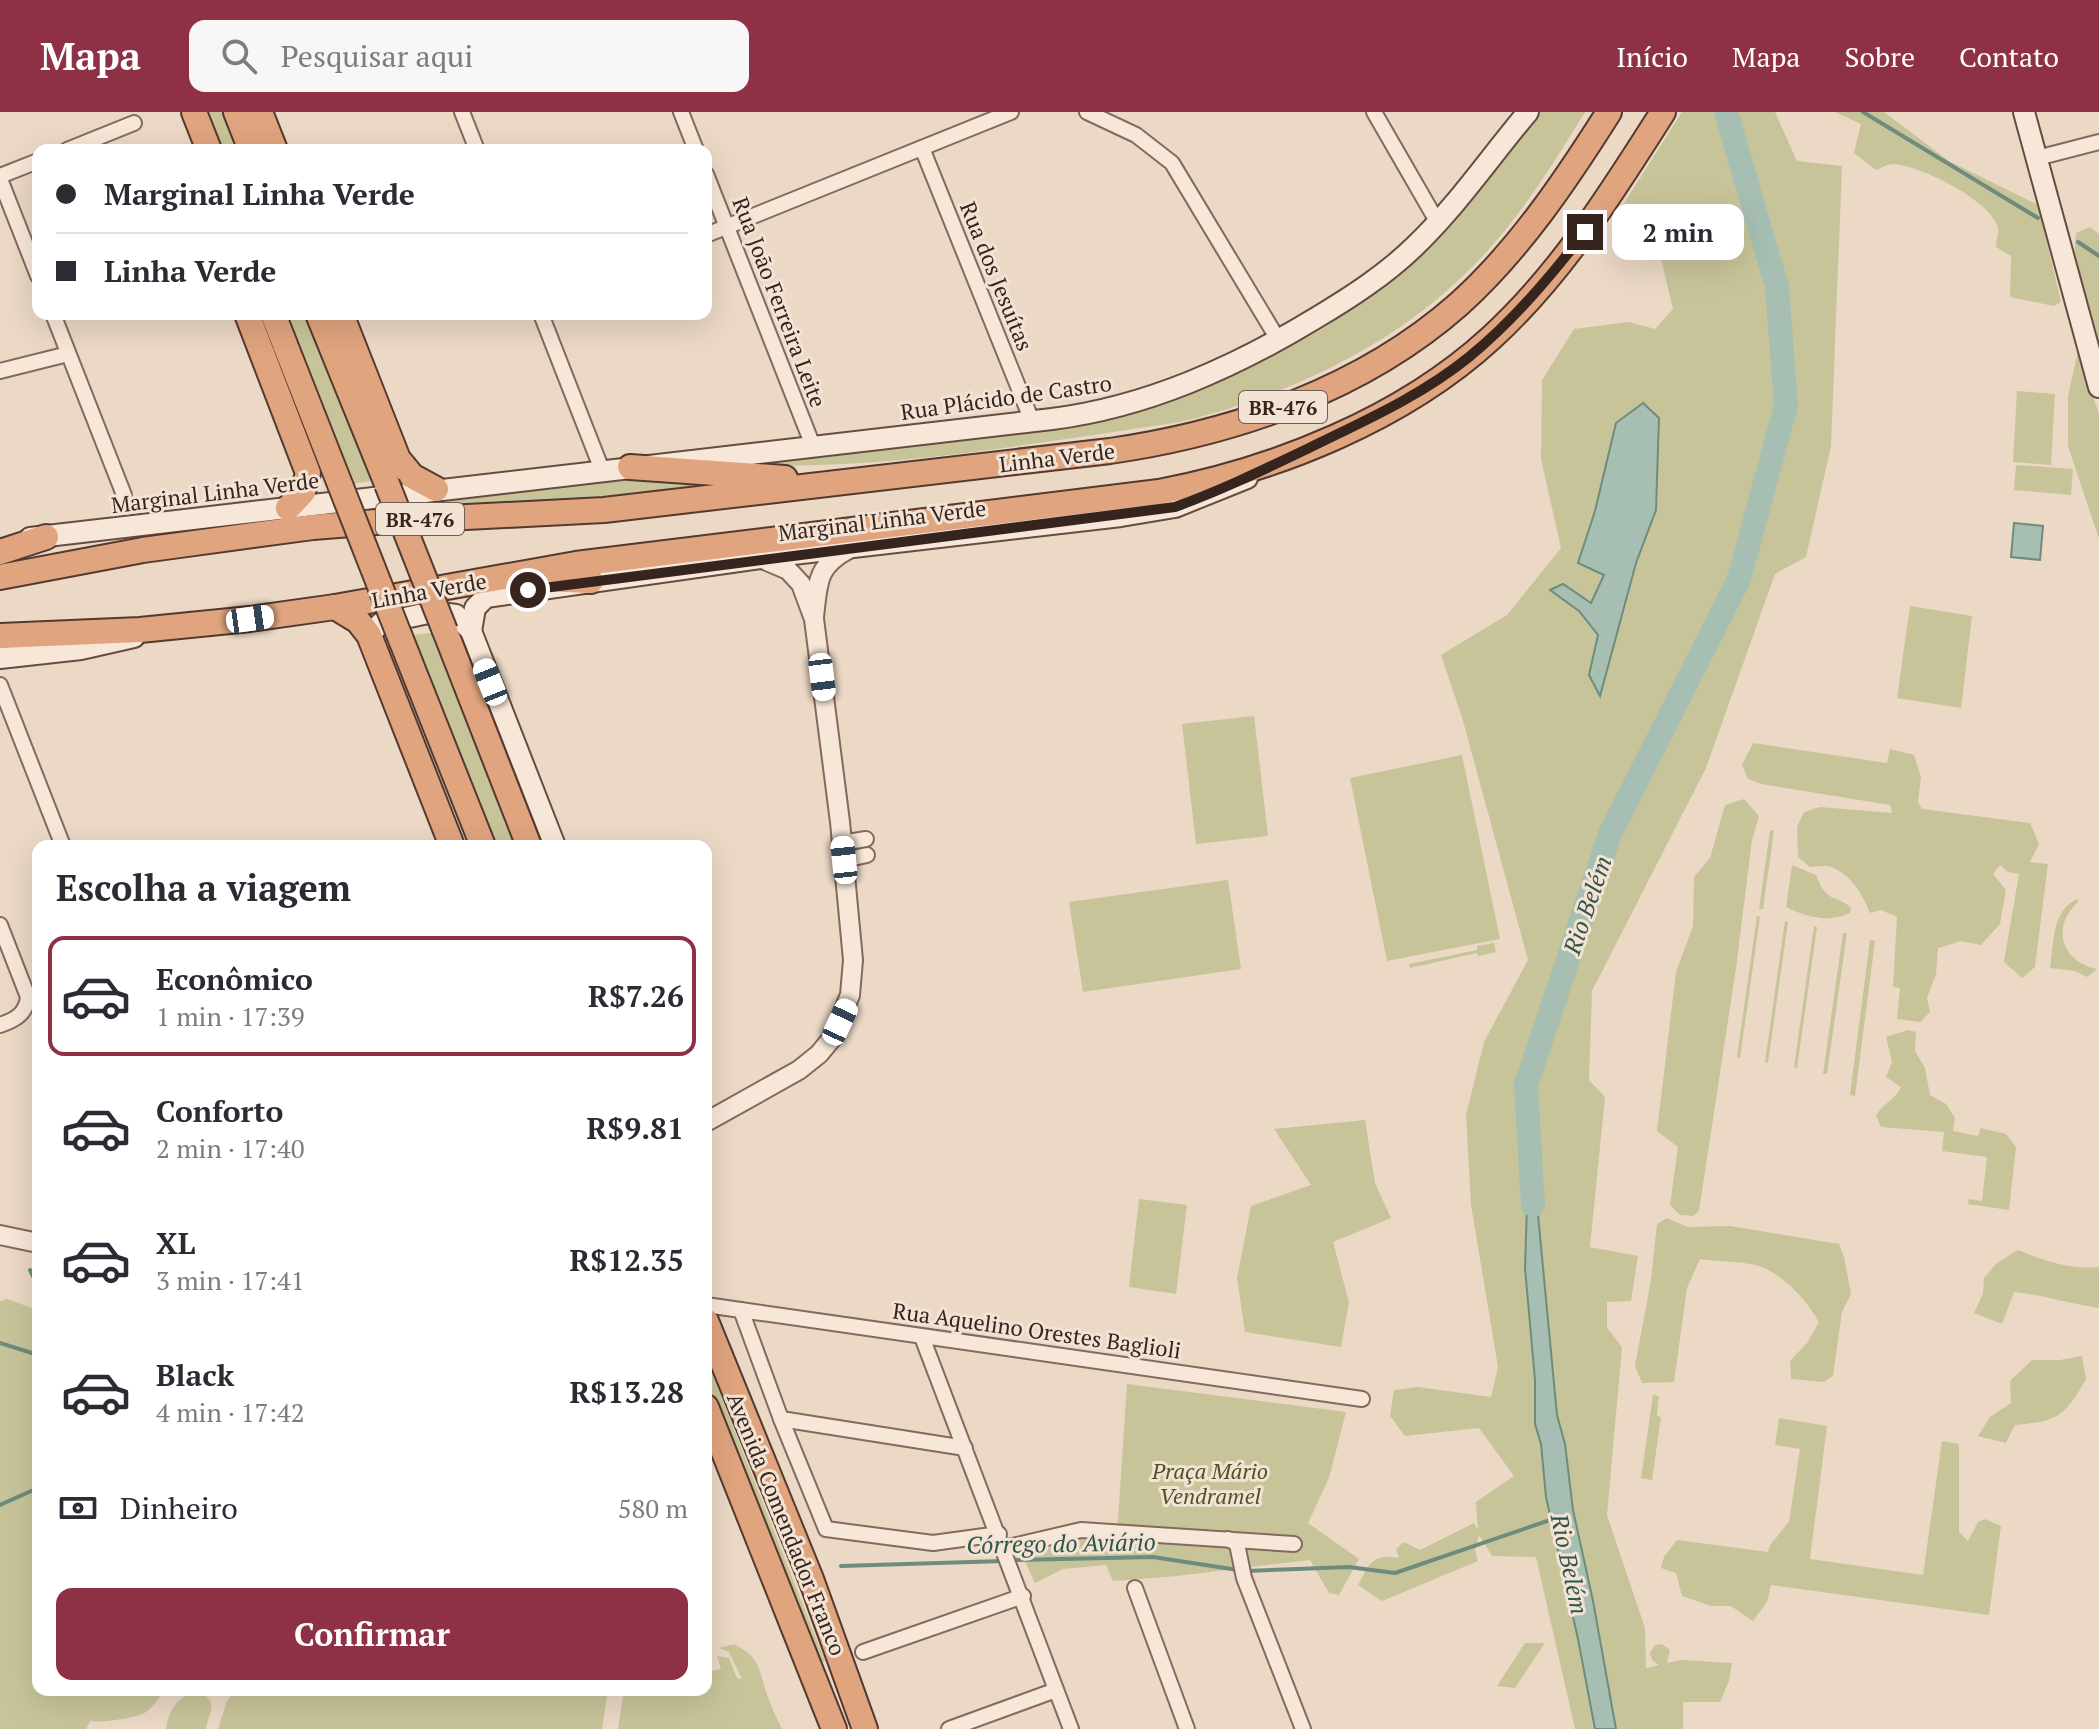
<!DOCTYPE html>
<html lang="pt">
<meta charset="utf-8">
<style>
body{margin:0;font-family:"PT Serif",serif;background:#f7f7f7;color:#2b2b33;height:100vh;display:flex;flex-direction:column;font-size:30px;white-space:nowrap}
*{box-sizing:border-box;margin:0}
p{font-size:26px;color:#7c7c81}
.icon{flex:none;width:44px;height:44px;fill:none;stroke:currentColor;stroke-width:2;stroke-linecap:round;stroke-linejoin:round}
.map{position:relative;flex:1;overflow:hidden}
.drawer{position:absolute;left:32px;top:728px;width:680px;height:856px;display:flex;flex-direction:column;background:#fff;border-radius:16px;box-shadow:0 8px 32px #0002}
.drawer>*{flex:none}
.hud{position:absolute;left:32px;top:32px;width:680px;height:176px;border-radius:16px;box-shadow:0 8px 32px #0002;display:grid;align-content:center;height:176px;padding:0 24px;background:#fff}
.end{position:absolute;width:36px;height:36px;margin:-18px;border:10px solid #36251f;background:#fff;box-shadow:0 0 0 4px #fff}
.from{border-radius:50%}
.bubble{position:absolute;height:56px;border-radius:16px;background:#fff;box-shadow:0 8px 32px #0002;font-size:26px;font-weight:700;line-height:56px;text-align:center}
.car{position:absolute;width:24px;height:48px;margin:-24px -12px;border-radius:10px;box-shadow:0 0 6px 2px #0007;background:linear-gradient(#fff 24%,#345 0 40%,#fff 0 76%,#345 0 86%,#fff 0)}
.hud b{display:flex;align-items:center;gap:28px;height:76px;font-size:30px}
.hud b+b{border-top:2px solid #e1e1e2}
.hud i{width:20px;height:20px;background:#2b2b33}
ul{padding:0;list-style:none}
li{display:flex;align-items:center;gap:24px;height:120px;margin:0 16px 12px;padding:0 8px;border:4px solid transparent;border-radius:16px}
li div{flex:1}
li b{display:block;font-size:30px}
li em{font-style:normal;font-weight:700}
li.active{border-color:#8f3146}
li>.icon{width:72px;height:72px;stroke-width:1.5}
h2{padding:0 24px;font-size:36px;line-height:96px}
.pay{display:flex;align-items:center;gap:20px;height:88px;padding:0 24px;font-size:30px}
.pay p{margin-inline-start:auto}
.primary-button{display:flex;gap:16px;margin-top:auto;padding:16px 24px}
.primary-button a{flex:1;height:92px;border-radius:16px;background:#8f3146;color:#fff;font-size:32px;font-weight:700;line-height:92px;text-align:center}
header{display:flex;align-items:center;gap:48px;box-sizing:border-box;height:112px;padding:0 40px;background:#8f3146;color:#fff}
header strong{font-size:38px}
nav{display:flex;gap:44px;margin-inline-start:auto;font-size:28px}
.search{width:560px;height:72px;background:#f7f7f7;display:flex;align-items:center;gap:20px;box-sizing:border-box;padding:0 28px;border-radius:16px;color:#7c7c81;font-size:30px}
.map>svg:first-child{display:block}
.green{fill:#c8c49a}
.water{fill:#a7bfb2;stroke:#6e8c7e;stroke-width:2}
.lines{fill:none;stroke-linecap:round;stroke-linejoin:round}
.stream{stroke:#6e8c7e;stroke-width:4}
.river{stroke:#a7bfb2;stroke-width:24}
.minor-casing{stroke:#85695d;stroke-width:18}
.tertiary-casing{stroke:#85695d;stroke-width:22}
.secondary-casing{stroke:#674b40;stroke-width:24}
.trunk-casing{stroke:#533930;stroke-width:28}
.minor{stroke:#f6e7d8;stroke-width:14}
.tertiary{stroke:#f6e7d8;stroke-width:18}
.secondary{stroke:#f6e7d8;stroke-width:20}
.trunk{stroke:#e0a47e;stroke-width:24}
.trunk-bridge-casing{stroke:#533930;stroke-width:28;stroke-linecap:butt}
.trunk-bridge{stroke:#e0a47e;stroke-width:24}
.route{stroke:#36251f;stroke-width:10}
.labels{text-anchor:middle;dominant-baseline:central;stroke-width:6;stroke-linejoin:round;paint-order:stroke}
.shield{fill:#f3e3d4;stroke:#6f5e55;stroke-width:2}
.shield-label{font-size:20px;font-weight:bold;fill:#36251f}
.street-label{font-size:22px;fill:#36251f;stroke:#f3e3d4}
.park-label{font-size:22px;font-style:italic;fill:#505127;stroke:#f3e3d4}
.water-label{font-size:24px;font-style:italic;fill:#30554a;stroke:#f3e3d4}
</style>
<header>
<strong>Mapa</strong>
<div class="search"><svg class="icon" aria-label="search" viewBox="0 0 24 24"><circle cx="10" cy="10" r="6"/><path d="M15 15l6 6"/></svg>Pesquisar aqui</div>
<nav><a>Início</a><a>Mapa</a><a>Sobre</a><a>Contato</a></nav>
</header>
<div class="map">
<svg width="2099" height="1617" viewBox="0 0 2099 1617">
<rect width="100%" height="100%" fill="#ebd8c5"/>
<g class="green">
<path d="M 204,0 L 226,0 L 241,38 L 219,38 Z"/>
<path d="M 1539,0 L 1585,0 C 1550,57 1514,115 1465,162 C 1388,237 1285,284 1181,310 C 1032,331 879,361 728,352 L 838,338 L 1035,320 L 1126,302 L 1218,270 L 1275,243 L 1324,216 L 1375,181 L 1406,155 Z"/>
<path d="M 1682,0 L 1775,0 L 1797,49 L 1842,54 L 1831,334 L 1806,445 L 1775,462 L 1706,656 L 1592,879 L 1589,968 L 1605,985 L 1590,1135 L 1638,1144 L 1631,1189 L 1607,1190 L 1607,1216 L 1622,1235 L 1607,1403 L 1645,1516 L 1646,1556 L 1659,1553 L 1652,1548 L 1650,1541 L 1655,1533 L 1662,1532 L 1670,1538 L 1667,1551 L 1681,1548 L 1732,1551 L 1729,1569 L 1720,1590 L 1683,1590 L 1683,1617 L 1575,1617 L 1536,1445 L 1492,1444 L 1479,1423 L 1475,1438 L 1478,1449 L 1382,1489 L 1358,1473 C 1370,1451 1372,1442 1399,1446 L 1396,1437 L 1404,1430 L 1420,1438 L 1474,1411 L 1478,1418 L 1476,1390 L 1514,1364 L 1479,1316 L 1405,1324 L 1390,1304 L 1394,1278 L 1418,1275 L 1491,1285 L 1498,1255 L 1471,1093 L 1466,1003 L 1484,930 L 1528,848 L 1462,605 L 1441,543 L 1507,503 L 1561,436 L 1541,347 L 1542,268 L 1574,217 L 1629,210 L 1655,217 L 1673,197 L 1662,151 L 1649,119 L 1619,99 Z"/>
<path d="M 1835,0 L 1884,0 L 1949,49 L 2038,93 L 2061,190 L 2054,194 L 2010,185 L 2011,144 L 1996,135 C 1996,130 1999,121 1998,116 C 1992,89 1920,53 1893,52 C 1888,52 1881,56 1876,58 L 1854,41 L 1861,12 Z"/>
<path d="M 2090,115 L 2099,122 L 2099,236 L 2074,144 L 2076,121 Z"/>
<path d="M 284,202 L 307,202 L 373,369 L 351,372 Z"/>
<path d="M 2078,239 L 2099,302 L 2099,427 L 2068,334 L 2068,284 Z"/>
<path d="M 2017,279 L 2055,282 L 2051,353 L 2013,350 Z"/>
<path d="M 2016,353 L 2073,357 L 2071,383 L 2014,378 Z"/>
<path d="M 615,362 L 736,368 L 576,389 L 412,398 L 406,386 Z"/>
<path d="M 1910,494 L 1972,504 L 1961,596 L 1897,586 Z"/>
<path d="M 433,521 L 517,734 L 494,734 L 412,523 Z"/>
<path d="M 1254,604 L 1268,724 L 1196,732 L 1182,612 Z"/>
<path d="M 1753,631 L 1887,651 L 1890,637 L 1914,643 L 1921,665 L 1918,690 L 1922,697 L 2030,711 L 2039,732 L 2030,750 L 2048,752 L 2035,855 L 2022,866 L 2004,850 L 2019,762 L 2008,760 L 2000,753 L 1993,762 L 2006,778 L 2000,812 L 1981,833 L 1961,829 L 1938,836 L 1936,862 L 1927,886 L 1930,900 L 1920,910 L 1897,907 L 1900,876 L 1893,875 L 1897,805 L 1881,798 L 1870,801 C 1863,783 1851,762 1831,755 C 1826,753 1816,755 1810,755 L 1798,745 L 1797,715 L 1804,700 L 1820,695 L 1892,701 L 1890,693 L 1762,672 L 1748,667 L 1742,653 Z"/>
<path d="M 1462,643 L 1500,827 L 1387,849 L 1350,666 Z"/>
<path d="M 1744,687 L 1759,704 L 1752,728 L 1736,856 L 1699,1099 L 1693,1104 L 1680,1103 L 1670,1093 L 1678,1035 L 1657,1019 L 1676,860 L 1693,814 L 1694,765 L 1710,746 L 1725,693 Z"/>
<path d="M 1770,718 L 1774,719 L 1763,797 L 1759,797 Z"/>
<path d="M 1792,753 L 1816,763 C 1827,791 1831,781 1851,795 L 1850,801 C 1829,811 1806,805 1786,795 Z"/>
<path d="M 1228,768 L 1241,857 L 1083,880 L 1069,790 Z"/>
<path d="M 2077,787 L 2079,789 C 2051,814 2060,849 2097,857 L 2087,865 L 2075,859 L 2050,856 C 2054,832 2051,799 2077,787 Z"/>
<path d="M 1757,804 L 1760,805 L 1740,946 L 1737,945 Z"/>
<path d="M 1785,809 L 1788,810 L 1768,951 L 1765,950 Z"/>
<path d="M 1814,814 L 1817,815 L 1797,956 L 1794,955 Z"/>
<path d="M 1843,821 L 1847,821 L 1827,962 L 1823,962 Z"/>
<path d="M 1870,828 L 1875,829 L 1855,984 L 1850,983 Z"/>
<path d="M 1494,831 L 1496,840 L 1478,844 L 1477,841 L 1410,856 L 1409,852 L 1477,838 L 1477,834 Z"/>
<path d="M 1908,918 L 1916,920 L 1915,939 L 1925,956 L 1930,983 L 1946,992 L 1955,1006 L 1953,1019 L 1978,1024 L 1981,1016 L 2006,1022 L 2016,1035 L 2009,1098 L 1968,1092 L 1969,1087 L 1982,1089 L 1987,1045 L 1942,1039 L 1944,1020 L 1881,1015 L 1876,1004 C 1883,991 1895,988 1901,975 L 1886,965 L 1892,950 L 1886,925 Z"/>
<path d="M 1365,1008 L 1375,1071 L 1391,1106 L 1333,1130 L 1349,1190 L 1341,1235 L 1245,1220 L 1237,1166 L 1251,1094 L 1311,1073 L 1274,1017 Z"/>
<path d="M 1139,1087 L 1187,1093 L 1176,1182 L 1129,1175 Z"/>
<path d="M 1667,1106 L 1688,1115 L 1730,1114 L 1839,1132 L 1844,1145 L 1851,1182 L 1842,1200 L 1833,1264 L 1824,1270 L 1791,1267 L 1790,1249 L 1807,1231 L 1819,1210 C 1807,1189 1788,1167 1764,1156 C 1749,1149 1718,1150 1700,1147 L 1687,1176 L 1674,1270 L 1642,1271 L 1635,1254 L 1651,1168 L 1657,1112 Z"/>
<path d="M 2018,1138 C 2045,1149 2069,1158 2099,1155 L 2099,1196 C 2070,1192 2043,1183 2014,1180 L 2002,1212 L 1974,1201 L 1983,1182 L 1984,1166 L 1997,1151 Z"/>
<path d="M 7,1187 L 38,1198 L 38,1578 L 169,1578 C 157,1585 155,1594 146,1600 C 137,1606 100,1611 90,1609 L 86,1617 L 0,1617 L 0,1189 Z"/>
<path d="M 2082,1244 L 2086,1267 C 2064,1305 2059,1309 2015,1313 L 2006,1331 L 1978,1324 L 1990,1305 L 2011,1291 L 2010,1269 L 2032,1248 L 2060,1248 Z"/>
<path d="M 706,1246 L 825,1549 L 818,1552 L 706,1276 Z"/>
<path d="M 1127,1272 L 1346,1300 L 1329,1366 L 1308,1411 L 1359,1447 L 1339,1483 L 1329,1481 L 1310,1448 L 1177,1464 L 1113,1469 L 1106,1453 L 1063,1457 L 1035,1471 L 1019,1436 L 1117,1422 Z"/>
<path d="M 1653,1283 L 1659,1284 L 1657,1304 L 1661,1305 L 1652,1368 L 1641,1366 Z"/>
<path d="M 1779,1306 L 1827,1314 L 1810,1447 L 1923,1463 L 1942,1329 L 1959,1332 L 1959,1420 L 1968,1429 L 1978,1410 L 1985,1407 L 2001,1414 L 1989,1503 L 1771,1473 L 1767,1490 L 1753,1509 L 1731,1494 L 1711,1494 L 1682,1484 L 1676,1461 L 1661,1456 L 1664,1445 L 1677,1428 L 1768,1440 L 1770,1433 L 1789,1410 L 1800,1337 L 1775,1333 Z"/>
<path d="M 1525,1531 L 1545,1531 L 1515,1576 L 1497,1574 Z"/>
<path d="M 734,1532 C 759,1545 759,1555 766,1580 C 770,1592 776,1605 782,1617 L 618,1617 L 624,1578 L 706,1578 L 706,1560 L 721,1557 L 717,1544 L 729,1546 L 737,1566 L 742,1567 L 729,1540 L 719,1536 Z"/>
<path d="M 236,1578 L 608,1578 L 602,1617 L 218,1617 L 227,1589 Z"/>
<path d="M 196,1579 C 220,1589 210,1597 206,1617 L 166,1617 C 168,1599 178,1584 196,1579 Z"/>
</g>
<g class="water">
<path d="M 1643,291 L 1659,306 L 1656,398 L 1636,451 L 1600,584 L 1589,563 L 1598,523 L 1579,499 L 1550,478 L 1563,472 L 1591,491 L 1604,463 L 1578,451 L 1595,399 L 1616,311 Z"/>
<path d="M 2014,411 L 2043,414 L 2040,448 L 2011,445 Z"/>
<path d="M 1533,1050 L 1557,1303 L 1565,1332 L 1573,1398 L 1593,1489 L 1616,1617 L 1595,1617 L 1578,1527 L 1546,1385 L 1541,1332 L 1535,1312 L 1535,1268 L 1525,1156 L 1527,1092 Z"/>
</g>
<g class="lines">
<g class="stream">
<path d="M 1863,0 L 2038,106"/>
<path d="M 2078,130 L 2099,144"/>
<path d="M 30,1158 L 38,1174"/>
<path d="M 0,1231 L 38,1243"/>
<path d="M 0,1393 L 38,1376"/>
<path d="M 1012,1448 L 1153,1445 L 1238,1458"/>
<path d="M 841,1454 L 1003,1449"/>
<path d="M 1246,1459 L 1349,1455 L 1395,1461 L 1556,1406"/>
</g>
<path class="river" d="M 1533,1093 L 1526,973 L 1610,722 L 1739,467 L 1786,293 L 1777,175 L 1726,0"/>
<g class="minor-casing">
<g id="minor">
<path d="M 462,0 L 477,38"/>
<path d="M 681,0 L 696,38"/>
<path d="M 1087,0 L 1136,23 L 1172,51 L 1279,229"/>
<path d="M 1374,0 L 1438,111"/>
<path d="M 922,36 L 1032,309"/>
<path d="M 67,38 L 134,11"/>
<path d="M 2037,46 L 2099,30"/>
<path d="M 706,62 L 813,334"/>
<path d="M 0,64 L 38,49"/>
<path d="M 0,67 L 38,164"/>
<path d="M 706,123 L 1011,0"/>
<path d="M 53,202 L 124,383"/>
<path d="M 541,202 L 602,358"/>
<path d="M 0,259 L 68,242"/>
<path d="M 0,573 L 63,734"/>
<path d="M 842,731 L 866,727"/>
<path d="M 844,748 L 867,743"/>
<path d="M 0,813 L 28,885 C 26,902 15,908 0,913"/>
<path d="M 706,1193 L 1362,1287"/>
<path d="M 741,1198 L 781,1307 L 826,1417 L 933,1431 L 999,1422"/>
<path d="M 922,1225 L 1071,1617"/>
<path d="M 781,1307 L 965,1336"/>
<path d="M 1228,1427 L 1237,1432 L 1244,1466 L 1303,1617"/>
<path d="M 1004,1436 L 1081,1418 L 1294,1432"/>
<path d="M 1135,1476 L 1187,1617"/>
<path d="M 863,1540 L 1023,1484"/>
<path d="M 949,1617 L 1056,1578"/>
</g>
</g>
<g class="tertiary-casing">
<g id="tertiary">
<path d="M 814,505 C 818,471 816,454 849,437"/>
<path d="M 706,1010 L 799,958 L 819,942 L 833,925 L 850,883 L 853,848 L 840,710 L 814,507 L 801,472 L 788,458 L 760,446"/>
<path d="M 0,1123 L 38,1131"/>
</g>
</g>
<g class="secondary-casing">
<g id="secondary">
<path d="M 2024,0 L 2099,275"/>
<path d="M 30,426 L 1052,307 C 1147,295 1235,255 1316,206 C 1351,185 1385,163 1414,135 C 1457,94 1490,45 1528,0"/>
<path d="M 471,519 L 475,496 L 486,485 L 760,446 L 1121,404 L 1175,395 L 1247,366"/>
<path d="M 369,523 L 381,511 L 433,500 L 456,503 L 471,519 L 555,734"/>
<path d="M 0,546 L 81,537 L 134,525"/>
</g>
</g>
<g class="trunk-casing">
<g id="trunk">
<path d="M 194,0 L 209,38"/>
<path d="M 236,0 L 251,38"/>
<path d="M 260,0 L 275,38"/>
<path d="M 247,202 L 308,361 L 303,380 L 288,396"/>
<path d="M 273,202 L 341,375"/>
<path d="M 318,202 L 387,372"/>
<path d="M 341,202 L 398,347 L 412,364 L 436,377"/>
<path d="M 630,355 L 785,366"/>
<path d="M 0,440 L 46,425"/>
<path d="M 0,465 L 143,438 L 313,415 L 389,409 L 604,398 L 1110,339 C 1235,321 1363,277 1459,192 C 1519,138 1566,68 1609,0"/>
<path d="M 543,467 L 591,469"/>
<path d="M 335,495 L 358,509 L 369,523 L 452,734"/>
<path d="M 445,519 L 529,734"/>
<path d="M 0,524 L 140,518 L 250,507 L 335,495 L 576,452 L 1159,380 C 1275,358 1403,307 1491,226 C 1562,161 1612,80 1663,0"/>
<path d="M 400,525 L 483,734"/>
<path d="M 706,1209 L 811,1467 L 865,1617"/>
<path d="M 706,1295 L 834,1617"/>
</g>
</g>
<use href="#minor" class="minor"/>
<use href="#tertiary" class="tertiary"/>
<use href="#secondary" class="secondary"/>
<use href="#trunk" class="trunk"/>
<g class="trunk-bridge-casing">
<g id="trunk-bridge">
<path d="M 387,372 L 445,519"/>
<path d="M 341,375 L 400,525"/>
</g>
</g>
<use href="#trunk-bridge" class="trunk-bridge"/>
</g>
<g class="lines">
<path class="route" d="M 528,478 L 1175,395 C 1222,378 1265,357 1309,336 C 1364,309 1421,284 1469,245 C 1513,209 1550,165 1585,120"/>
</g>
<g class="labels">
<g class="shield">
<rect x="1239" y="279" width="88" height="32" rx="6"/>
<rect x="376" y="391" width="88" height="32" rx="6"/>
</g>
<g class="shield-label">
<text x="1283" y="295">BR-476</text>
<text x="420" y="407">BR-476</text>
</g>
<g class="street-label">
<text transform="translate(997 164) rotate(68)">Rua dos Jesuítas</text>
<text transform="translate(780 190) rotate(69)">Rua João Ferreira Leite</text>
<text transform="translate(1006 285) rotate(-8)">Rua Plácido de Castro</text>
<text transform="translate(1057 345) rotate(-7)">Linha Verde</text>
<text transform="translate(215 380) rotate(-7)">Marginal Linha Verde</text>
<text transform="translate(882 408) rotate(-7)">Marginal Linha Verde</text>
<text transform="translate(429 478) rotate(-10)">Linha Verde</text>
<text transform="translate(1037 1218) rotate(8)">Rua Aquelino Orestes Baglioli</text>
<text transform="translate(787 1412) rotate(68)">Avenida Comendador Franco</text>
</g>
<g class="park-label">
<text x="1210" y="1358">Praça Mário<tspan x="1210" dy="25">Vendramel</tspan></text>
</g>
<g class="water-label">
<text transform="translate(1587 793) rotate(-71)">Rio Belém</text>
<text transform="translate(1061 1431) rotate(-1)">Córrego do Aviário</text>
<text transform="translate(1570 1452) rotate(78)">Rio Belém</text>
</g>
</g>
</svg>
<i class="end from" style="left:528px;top:478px"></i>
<i class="end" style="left:1585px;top:120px"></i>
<div class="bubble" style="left:1612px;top:92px;width:132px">2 min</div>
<i class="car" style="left:250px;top:507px;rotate:82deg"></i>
<i class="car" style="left:822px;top:565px;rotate:173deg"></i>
<i class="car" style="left:490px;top:570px;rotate:338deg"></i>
<i class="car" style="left:844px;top:748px;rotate:354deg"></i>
<i class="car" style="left:840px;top:910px;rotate:25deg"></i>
<div class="hud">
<b><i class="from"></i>Marginal Linha Verde</b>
<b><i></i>Linha Verde</b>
</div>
<section class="drawer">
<h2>Escolha a viagem</h2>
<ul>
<li class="active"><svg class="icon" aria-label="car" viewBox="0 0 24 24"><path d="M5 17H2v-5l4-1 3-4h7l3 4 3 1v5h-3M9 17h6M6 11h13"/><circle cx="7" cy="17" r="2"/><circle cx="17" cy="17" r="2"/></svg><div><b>Econômico</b><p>1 min · 17:39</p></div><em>R$7.26</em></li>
<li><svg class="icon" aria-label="car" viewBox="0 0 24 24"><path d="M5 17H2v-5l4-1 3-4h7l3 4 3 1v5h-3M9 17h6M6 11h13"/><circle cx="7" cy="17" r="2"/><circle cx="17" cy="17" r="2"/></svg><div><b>Conforto</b><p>2 min · 17:40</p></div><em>R$9.81</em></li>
<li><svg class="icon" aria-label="car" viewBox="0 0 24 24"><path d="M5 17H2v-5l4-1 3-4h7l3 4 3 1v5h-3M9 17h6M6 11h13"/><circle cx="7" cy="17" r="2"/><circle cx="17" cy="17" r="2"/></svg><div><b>XL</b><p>3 min · 17:41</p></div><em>R$12.35</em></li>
<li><svg class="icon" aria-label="car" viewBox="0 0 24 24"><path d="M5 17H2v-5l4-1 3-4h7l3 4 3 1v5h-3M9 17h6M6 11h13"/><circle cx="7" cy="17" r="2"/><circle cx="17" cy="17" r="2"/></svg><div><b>Black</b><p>4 min · 17:42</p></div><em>R$13.28</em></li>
</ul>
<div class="pay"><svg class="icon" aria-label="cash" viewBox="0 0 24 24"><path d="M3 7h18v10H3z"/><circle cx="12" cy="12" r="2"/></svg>Dinheiro<p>580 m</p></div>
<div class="primary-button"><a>Confirmar</a></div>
</section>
</div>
